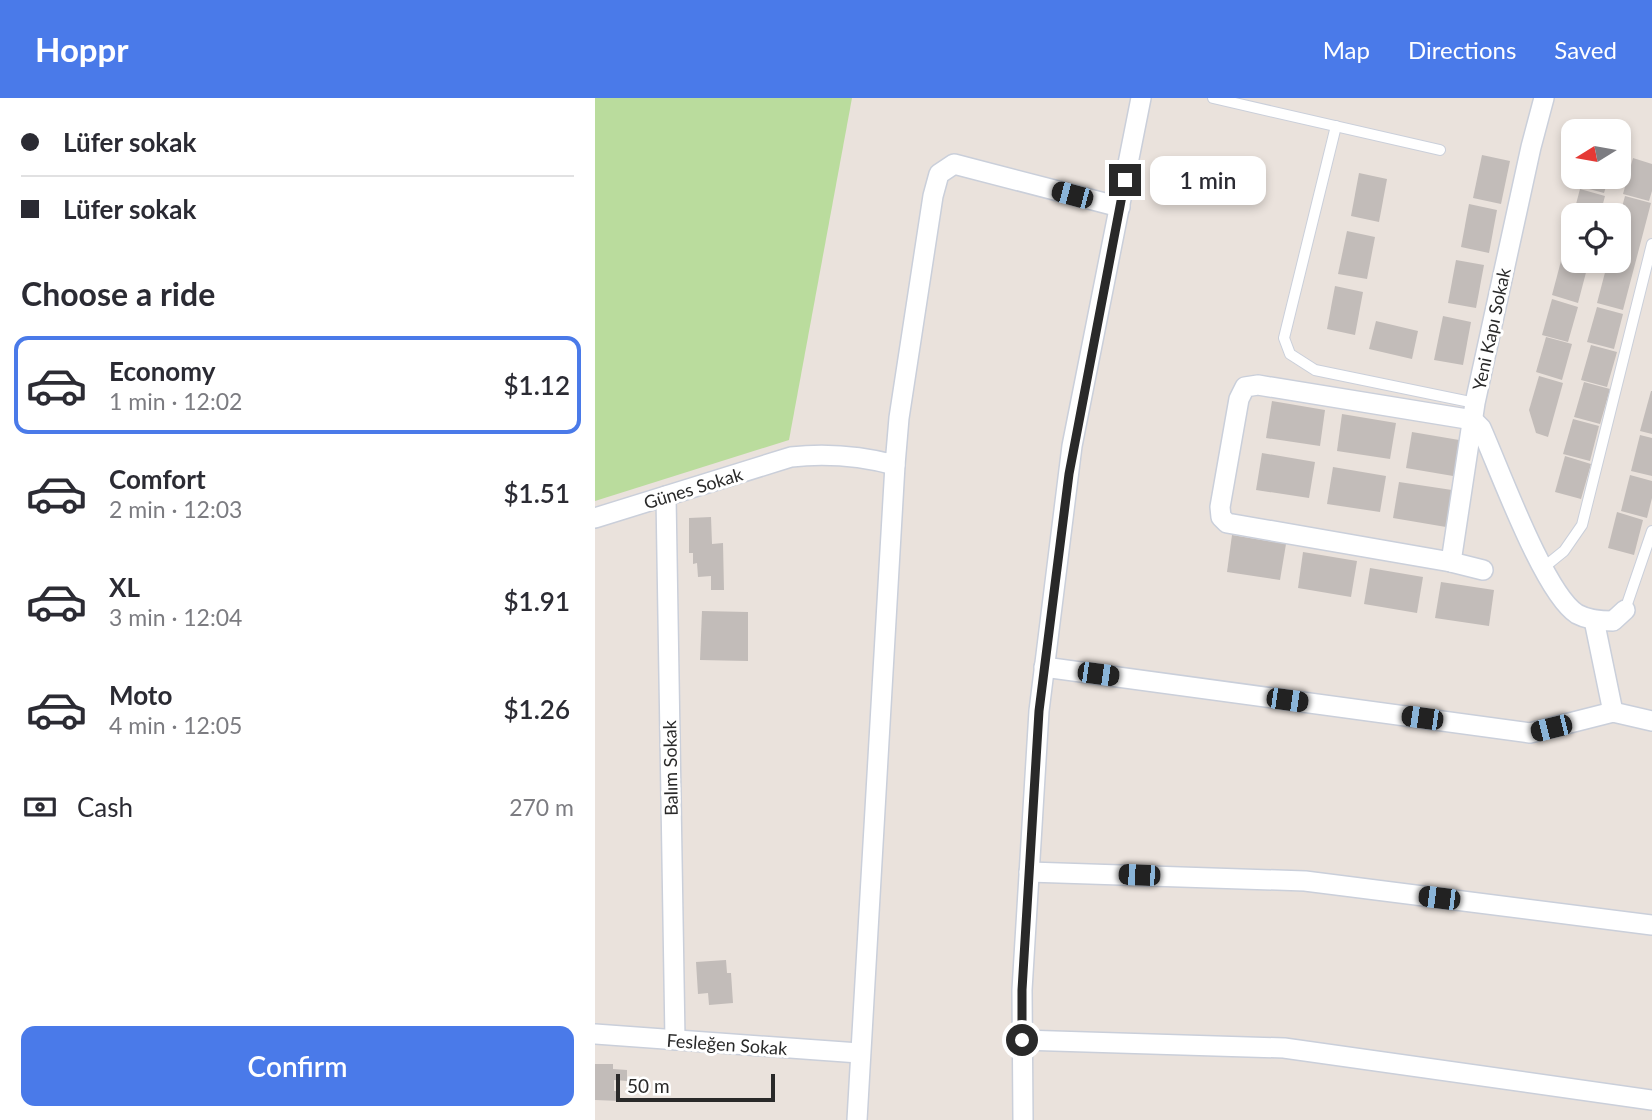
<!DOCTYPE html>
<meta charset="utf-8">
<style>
body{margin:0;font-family:Lato,sans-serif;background:#f7f7f7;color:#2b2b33;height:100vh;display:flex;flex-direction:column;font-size:26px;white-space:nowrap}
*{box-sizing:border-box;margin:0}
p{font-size:23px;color:#7c7c81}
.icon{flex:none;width:38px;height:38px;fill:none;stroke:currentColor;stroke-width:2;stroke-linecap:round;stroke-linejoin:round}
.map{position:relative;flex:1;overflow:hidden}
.side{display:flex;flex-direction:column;background:#fff;width:595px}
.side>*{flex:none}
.top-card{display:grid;align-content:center;height:154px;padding:0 21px;background:#fff}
.needle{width:46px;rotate:259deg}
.buttons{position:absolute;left:966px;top:21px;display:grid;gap:14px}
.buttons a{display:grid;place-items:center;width:70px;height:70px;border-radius:14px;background:#fff;box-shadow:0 4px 10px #0003;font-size:35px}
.scale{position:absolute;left:21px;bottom:18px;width:159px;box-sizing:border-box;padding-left:7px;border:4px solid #292929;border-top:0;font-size:19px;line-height:24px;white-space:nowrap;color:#292929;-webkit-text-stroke:5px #fff;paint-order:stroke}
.end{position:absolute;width:32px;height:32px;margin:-16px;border:9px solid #292929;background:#fff;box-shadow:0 0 0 4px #fff}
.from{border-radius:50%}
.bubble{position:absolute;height:49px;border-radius:14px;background:#fff;box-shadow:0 4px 10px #0003;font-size:23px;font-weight:600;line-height:49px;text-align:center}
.car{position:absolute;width:21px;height:42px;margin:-21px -10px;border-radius:9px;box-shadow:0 0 5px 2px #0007;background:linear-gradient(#222 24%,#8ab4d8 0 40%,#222 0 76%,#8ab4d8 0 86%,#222 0)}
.top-card b{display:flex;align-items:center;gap:24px;height:66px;font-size:26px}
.top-card b+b{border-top:2px solid #e1e1e2}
.top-card i{width:18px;height:18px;background:#2b2b33}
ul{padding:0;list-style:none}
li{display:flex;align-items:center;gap:21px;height:98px;margin:0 14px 10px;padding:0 7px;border:4px solid transparent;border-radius:14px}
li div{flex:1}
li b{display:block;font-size:26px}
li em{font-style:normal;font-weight:600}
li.selected{border-color:#4a7ae9}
li>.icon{width:63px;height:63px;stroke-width:1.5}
h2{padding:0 21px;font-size:32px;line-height:84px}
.pay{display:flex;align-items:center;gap:18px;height:77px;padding:0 21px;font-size:26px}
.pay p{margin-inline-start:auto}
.button{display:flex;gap:14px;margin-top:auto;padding:14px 21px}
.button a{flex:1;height:80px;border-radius:14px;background:#4a7ae9;color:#fff;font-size:28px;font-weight:600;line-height:80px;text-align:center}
header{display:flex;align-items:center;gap:42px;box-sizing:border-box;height:98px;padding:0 35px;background:#4a7ae9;color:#fff}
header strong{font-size:33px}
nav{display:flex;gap:38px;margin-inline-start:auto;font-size:24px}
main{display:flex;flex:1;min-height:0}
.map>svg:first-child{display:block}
.green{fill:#badc9d}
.building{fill:#c2bcb9}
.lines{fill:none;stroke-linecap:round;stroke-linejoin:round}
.lane-casing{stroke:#cacfda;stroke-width:12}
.street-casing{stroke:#cacfda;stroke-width:22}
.lane{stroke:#fff;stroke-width:10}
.street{stroke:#fff;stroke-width:19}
.route{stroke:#292929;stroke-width:9}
.labels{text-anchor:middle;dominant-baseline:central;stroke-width:6;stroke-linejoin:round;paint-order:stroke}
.street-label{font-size:18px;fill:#292929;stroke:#fff}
</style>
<header>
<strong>Hoppr</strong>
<nav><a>Map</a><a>Directions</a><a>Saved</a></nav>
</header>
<main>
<section class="side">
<div class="top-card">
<b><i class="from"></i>Lüfer sokak</b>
<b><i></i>Lüfer sokak</b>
</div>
<h2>Choose a ride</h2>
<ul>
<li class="selected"><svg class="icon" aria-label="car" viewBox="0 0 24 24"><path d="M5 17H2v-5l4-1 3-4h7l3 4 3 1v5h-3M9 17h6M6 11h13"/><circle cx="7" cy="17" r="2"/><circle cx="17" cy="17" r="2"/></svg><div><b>Economy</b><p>1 min · 12:02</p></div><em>$1.12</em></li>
<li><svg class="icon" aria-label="car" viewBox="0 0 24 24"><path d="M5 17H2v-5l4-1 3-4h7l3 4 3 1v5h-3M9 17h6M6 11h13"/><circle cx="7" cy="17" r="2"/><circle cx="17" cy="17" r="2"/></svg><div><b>Comfort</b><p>2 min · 12:03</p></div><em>$1.51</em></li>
<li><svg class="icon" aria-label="car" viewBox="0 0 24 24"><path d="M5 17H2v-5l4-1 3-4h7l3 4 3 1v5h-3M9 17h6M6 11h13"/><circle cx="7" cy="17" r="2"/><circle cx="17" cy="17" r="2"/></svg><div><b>XL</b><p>3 min · 12:04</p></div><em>$1.91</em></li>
<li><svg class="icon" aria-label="car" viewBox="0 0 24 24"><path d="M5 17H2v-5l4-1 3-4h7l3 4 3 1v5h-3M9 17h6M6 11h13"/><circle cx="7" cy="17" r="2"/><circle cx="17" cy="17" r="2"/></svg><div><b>Moto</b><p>4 min · 12:05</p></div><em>$1.26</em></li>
</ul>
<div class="pay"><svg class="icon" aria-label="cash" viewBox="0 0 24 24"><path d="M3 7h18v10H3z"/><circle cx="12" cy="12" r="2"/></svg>Cash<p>270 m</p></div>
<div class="button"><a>Confirm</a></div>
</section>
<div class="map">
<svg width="1057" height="1022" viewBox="0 0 1057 1022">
<rect width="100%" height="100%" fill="#eae2dc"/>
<path class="green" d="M 0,0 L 257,0 L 194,342 L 0,403 Z"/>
<g class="building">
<path d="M 887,57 L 915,63 L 906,106 L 878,100 Z"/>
<path d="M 1038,60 L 1057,66 L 1057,93 L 1054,103 L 1028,96 Z"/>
<path d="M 764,75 L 792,81 L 784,124 L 756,118 Z"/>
<path d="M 986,79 L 1014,79 L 1009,95 L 983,88 Z"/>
<path d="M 985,91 L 1010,98 L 1005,117 L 978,117 L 978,163 L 994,163 L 983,205 L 957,197 Z"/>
<path d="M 1030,98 L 1056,105 L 1028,212 L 1002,205 L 1013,163 L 1024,163 L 1024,120 Z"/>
<path d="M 874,106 L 902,112 L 894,155 L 866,149 Z"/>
<path d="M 752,133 L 780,139 L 772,181 L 743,176 Z"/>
<path d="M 861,162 L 889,167 L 881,210 L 853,205 Z"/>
<path d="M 740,188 L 768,194 L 760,237 L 732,231 Z"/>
<path d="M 957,201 L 983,209 L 973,244 L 947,237 Z"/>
<path d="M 1002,209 L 1028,216 L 1019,251 L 992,244 Z"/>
<path d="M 848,218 L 876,224 L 868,267 L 839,262 Z"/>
<path d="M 781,223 L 823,233 L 817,261 L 774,251 Z"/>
<path d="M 951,239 L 977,246 L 967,282 L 941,274 Z"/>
<path d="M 996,247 L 1022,254 L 1012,289 L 986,282 Z"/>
<path d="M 944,278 L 968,285 L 953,339 L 941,335 L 934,312 Z"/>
<path d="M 989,284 L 1015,291 L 1005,326 L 979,319 Z"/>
<path d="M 1056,293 L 1057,293 L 1057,336 L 1045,333 Z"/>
<path d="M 677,303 L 730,312 L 725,348 L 671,340 Z"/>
<path d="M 747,316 L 801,325 L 795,361 L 742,353 Z"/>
<path d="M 978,321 L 1004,328 L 995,363 L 968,356 Z"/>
<path d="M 817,334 L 870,343 L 864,379 L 811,370 Z"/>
<path d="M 1045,337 L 1057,340 L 1057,378 L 1036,373 Z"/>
<path d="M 667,355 L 720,364 L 714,400 L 661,392 Z"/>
<path d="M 970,358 L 996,366 L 986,401 L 960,394 Z"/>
<path d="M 738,369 L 791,378 L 785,414 L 732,406 Z"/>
<path d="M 1035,377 L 1057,383 L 1057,400 L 1052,420 L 1026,413 Z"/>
<path d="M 804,384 L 857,392 L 851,429 L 798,420 Z"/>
<path d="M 1022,414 L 1048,422 L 1039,457 L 1013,450 Z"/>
<path d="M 116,419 L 117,446 L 128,445 L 129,492 L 116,492 L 116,478 L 103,479 L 102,465 L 98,466 L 98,455 L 94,455 L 94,420 Z"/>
<path d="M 637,437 L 691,446 L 685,482 L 632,474 Z"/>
<path d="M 708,454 L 762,463 L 756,499 L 703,490 Z"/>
<path d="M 775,470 L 828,479 L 822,515 L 769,506 Z"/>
<path d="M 846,484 L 899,492 L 894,528 L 840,520 Z"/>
<path d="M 107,513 L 153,514 L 153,563 L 105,562 Z"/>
<path d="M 131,862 L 132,875 L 136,875 L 138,905 L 114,907 L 113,895 L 103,896 L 101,864 Z"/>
<path d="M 0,966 L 18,966 L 18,971 L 32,972 L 32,983 L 19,982 L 19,993 L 25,993 L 25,1003 L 0,1002 Z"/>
</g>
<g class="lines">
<g class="lane-casing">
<g id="lane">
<path d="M 618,0 L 845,52"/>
<path d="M 741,28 L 689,240 L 695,256 L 720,272 L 880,305"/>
<path d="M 948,470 L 969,453 L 987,427 L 1057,146"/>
<path d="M 1030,512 L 1057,433"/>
</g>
</g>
<g class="street-casing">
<g id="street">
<path d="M 71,398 L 80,942"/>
<path d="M 0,420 L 196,359 C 232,355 266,358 300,367 L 304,320 L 338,98 L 344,76 L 359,66 L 525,109"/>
<path d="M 856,464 L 880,305 L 936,49 L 949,0"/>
<path d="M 888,472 L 856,464 L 632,425 L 626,419 L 625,409 L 644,301 L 650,289 L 663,287 L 878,322 L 886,330 C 904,370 949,495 982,516 C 993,522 1006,523 1018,523 L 1030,512"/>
<path d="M 999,522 L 1018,614"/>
<path d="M 449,569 L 935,635 L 1018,614 L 1057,623"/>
<path d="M 434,774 L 710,783 L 1057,827"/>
<path d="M 0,936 L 264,955"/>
<path d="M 427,942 L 689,950 L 1057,1002"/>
<path d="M 262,1022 L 300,367"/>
<path d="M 428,1022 L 427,892 L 444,613 L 477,348 L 546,0"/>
</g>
</g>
<use href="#lane" class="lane"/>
<use href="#street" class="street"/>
</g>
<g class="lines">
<path class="route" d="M 427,942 L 427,892 L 444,613 L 474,376 L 530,82"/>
</g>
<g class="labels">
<g class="street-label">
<text transform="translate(896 231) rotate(-78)">Yeni Kapı Sokak</text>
<text transform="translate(98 390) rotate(-17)">Günes Sokak</text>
<text transform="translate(75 670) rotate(-91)">Balım Sokak</text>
<text transform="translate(132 946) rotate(4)">Fesleğen Sokak</text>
</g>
</g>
</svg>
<div class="buttons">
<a><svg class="needle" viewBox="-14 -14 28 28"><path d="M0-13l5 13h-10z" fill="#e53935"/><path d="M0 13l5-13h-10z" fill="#7c7c81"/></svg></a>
<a><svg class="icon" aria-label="locate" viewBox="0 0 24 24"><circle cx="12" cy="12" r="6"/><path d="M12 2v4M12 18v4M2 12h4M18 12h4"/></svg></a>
</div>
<div class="scale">50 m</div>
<i class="end from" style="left:427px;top:942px"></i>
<i class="end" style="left:530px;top:82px"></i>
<div class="bubble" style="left:555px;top:58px;width:116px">1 min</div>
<i class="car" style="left:477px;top:97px;rotate:285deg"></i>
<i class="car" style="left:503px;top:576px;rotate:98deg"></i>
<i class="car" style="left:692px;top:602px;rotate:98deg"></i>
<i class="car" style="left:827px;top:620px;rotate:278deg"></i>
<i class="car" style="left:956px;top:630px;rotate:256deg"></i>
<i class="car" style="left:544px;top:777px;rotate:272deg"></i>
<i class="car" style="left:844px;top:800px;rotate:277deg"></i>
</div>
</main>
